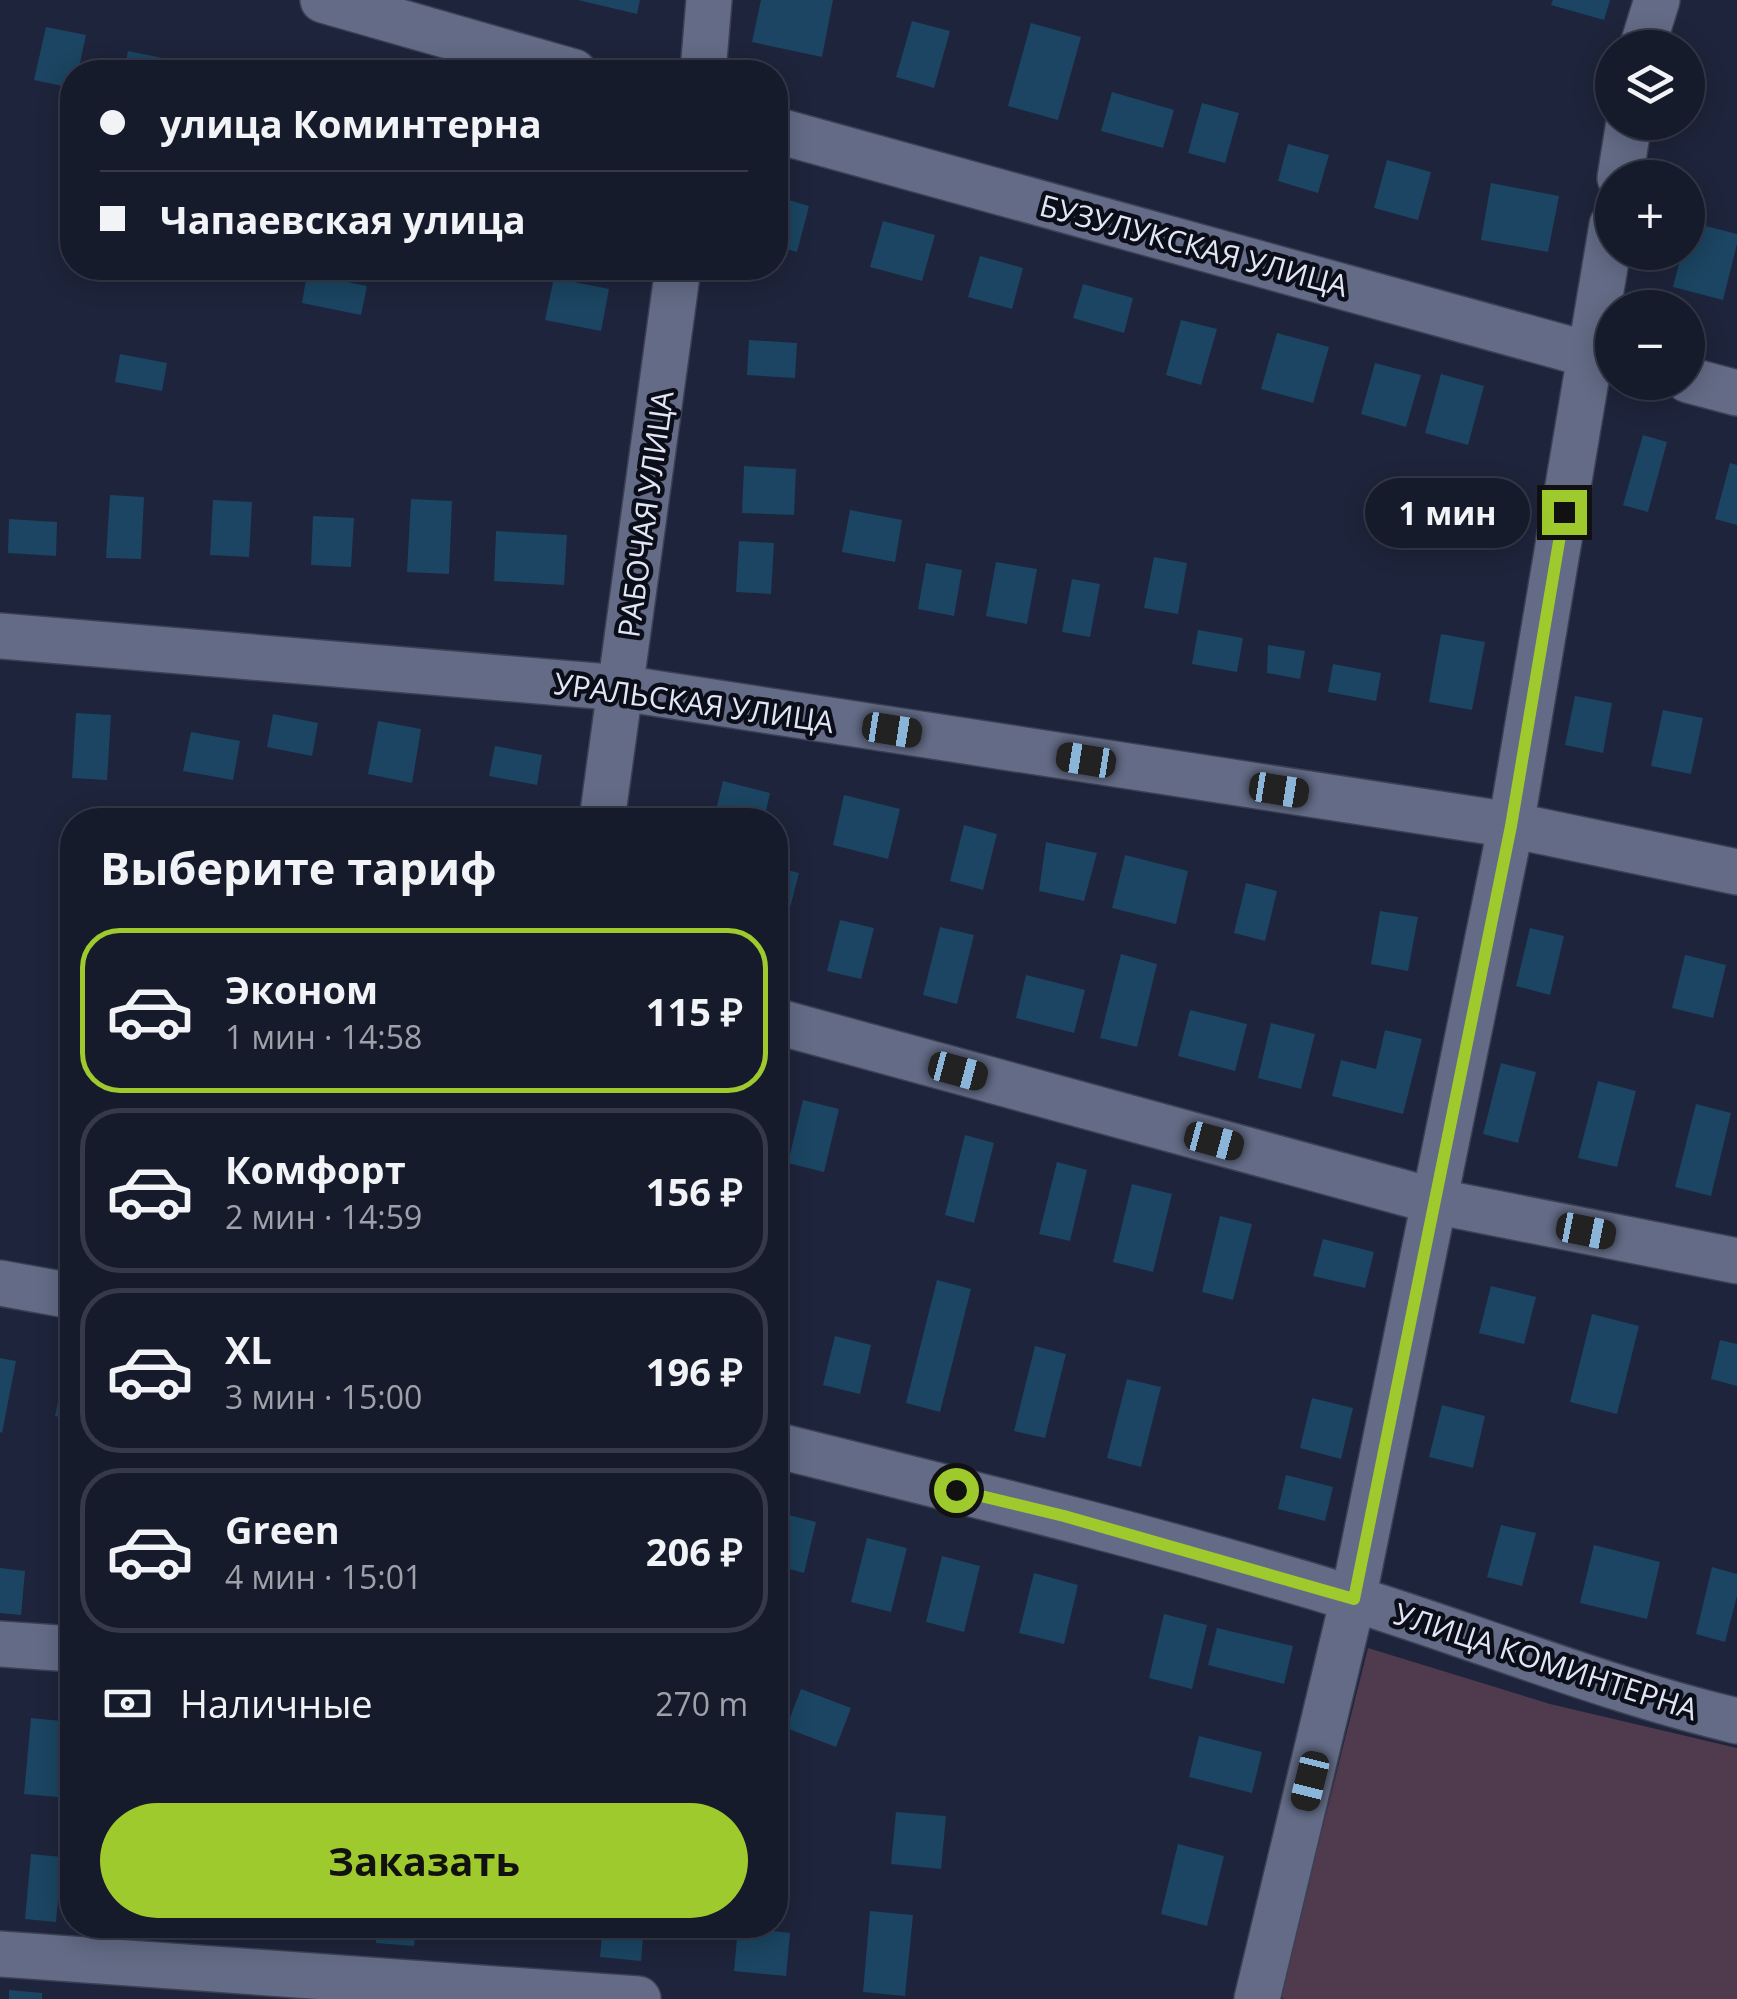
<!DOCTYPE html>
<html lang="ru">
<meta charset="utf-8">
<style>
body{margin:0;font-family:"Open Sans",sans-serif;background:#232838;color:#f1f3f6;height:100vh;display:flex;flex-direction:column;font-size:38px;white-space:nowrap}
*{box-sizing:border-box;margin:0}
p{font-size:32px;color:#9ea1a9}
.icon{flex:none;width:55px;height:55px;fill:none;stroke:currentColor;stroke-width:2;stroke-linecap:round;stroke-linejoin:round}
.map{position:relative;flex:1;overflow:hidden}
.side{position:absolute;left:60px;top:808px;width:728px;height:1130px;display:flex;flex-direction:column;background:#161b2c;border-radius:40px;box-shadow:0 5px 25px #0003,0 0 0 2px #353948}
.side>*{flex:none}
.hud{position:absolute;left:60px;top:60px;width:728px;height:220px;border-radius:40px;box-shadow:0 5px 25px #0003,0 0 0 2px #353948;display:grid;align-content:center;height:220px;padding:0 40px;background:#161b2c}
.controls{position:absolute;left:1595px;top:30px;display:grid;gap:20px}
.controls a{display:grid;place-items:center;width:110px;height:110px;border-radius:50%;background:#161b2c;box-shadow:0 5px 25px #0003,0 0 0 2px #353948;font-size:50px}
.end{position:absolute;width:45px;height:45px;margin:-22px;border:12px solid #9fca2d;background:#111;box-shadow:0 0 0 5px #111}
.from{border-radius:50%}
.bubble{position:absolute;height:70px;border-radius:35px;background:#161b2c;box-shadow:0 5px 25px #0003,0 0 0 2px #353948;font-size:32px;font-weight:700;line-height:70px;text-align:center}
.car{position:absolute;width:30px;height:60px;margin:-30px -15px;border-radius:12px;box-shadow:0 0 8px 2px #0007;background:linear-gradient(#222 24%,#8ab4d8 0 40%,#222 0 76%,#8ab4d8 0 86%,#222 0)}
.hud b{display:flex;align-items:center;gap:35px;height:95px;font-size:38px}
.hud b+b{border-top:2px solid #353948}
.hud i{width:25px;height:25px;background:#f1f3f6}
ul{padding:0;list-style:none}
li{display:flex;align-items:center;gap:30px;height:165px;margin:0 20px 15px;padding:0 20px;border:5px solid #353948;border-radius:40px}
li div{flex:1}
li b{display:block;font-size:38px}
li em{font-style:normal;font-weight:700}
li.current{border-color:#9fca2d}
li>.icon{width:90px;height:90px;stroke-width:1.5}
h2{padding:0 40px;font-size:45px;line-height:120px}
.pay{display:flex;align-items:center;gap:25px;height:110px;padding:0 40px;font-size:38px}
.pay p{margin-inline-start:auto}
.primary-button{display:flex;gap:20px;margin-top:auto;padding:20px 40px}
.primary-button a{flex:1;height:115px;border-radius:60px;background:#9fca2d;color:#111;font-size:40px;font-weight:700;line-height:115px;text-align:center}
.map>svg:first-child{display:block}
.green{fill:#503a4d}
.building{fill:#1b4562}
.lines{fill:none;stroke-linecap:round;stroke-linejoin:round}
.minor-casing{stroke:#3c4054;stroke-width:48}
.minor{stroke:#636b86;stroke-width:45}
.route{stroke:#9fca2d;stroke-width:12}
.labels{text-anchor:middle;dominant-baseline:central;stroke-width:9;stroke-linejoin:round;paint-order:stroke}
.street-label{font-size:30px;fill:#e1e5f5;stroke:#0b0e18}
</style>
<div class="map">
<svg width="1737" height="1999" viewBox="0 0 1737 1999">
<rect width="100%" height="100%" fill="#1e243b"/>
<path class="green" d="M 1368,1648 L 1550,1704 L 1737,1748 L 1737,1999 L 1284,1999 L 1280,1996 Z"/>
<g class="building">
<path d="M 578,0 L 640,0 L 637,14 Z"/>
<path d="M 761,0 L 833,0 L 822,57 L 752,42 Z"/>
<path d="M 1553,0 L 1610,0 L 1604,20 L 1551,5 Z"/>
<path d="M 912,21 L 950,31 L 934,88 L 896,77 Z"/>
<path d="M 1031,23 L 1081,37 L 1058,120 L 1008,106 Z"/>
<path d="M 46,27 L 86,35 L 78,72 L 72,72 L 72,88 L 34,80 Z"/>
<path d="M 128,51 L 172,60 L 169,72 L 124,72 Z"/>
<path d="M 1112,92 L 1174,110 L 1163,148 L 1101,131 Z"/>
<path d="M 1202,103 L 1239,113 L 1225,163 L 1188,153 Z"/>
<path d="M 1288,144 L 1329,155 L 1318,193 L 1278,181 Z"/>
<path d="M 1387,160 L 1431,172 L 1418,220 L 1374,208 Z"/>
<path d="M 1491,183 L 1559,196 L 1548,252 L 1481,240 Z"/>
<path d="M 775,196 L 809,206 L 797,252 L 775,246 Z"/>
<path d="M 883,221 L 935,235 L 922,281 L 870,267 Z"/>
<path d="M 1690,222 L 1737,234 L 1737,244 L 1723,300 L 1673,287 L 1682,252 L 1688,252 Z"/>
<path d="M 980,256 L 1023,268 L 1012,309 L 968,297 Z"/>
<path d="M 307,274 L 367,286 L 361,315 L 302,303 Z"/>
<path d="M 554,278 L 609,289 L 601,331 L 545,320 Z"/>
<path d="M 1083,284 L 1133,298 L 1124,333 L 1073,318 Z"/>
<path d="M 1181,320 L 1217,329 L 1201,385 L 1166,375 Z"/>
<path d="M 1277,333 L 1329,347 L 1313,403 L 1261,389 Z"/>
<path d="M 749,340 L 797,343 L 795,378 L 747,375 Z"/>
<path d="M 120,354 L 167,363 L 162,391 L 115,382 Z"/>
<path d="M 1375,363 L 1421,375 L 1406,427 L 1361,414 Z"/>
<path d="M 1441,374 L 1484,386 L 1468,445 L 1425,433 Z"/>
<path d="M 1643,435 L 1667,442 L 1648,512 L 1623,505 Z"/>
<path d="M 1730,463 L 1737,465 L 1737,525 L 1715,519 Z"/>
<path d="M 744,466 L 796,469 L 794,515 L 742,513 Z"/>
<path d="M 110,495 L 144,497 L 141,559 L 106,558 Z"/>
<path d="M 411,499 L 452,501 L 449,574 L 407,572 Z"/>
<path d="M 213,500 L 252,502 L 249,557 L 210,555 Z"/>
<path d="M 850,510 L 902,520 L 895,562 L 842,552 Z"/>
<path d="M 313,516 L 354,518 L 351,567 L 311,565 Z"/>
<path d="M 9,519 L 57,522 L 56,556 L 8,553 Z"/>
<path d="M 496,531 L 567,535 L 564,585 L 494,581 Z"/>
<path d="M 739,541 L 774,543 L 771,594 L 736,592 Z"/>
<path d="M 1154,557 L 1187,563 L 1178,614 L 1144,608 Z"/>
<path d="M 996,562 L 1037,569 L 1027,624 L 986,616 Z"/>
<path d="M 926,563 L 962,570 L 954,616 L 918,609 Z"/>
<path d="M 1072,579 L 1100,584 L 1090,637 L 1062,632 Z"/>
<path d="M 1198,630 L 1243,638 L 1237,672 L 1192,664 Z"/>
<path d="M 1441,634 L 1485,642 L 1472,710 L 1429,702 Z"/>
<path d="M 1268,645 L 1305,651 L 1300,679 L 1267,673 Z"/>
<path d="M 1333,664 L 1381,673 L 1376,701 L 1328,692 Z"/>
<path d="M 1575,696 L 1612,703 L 1603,753 L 1565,745 Z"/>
<path d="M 1663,710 L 1703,718 L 1691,774 L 1651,766 Z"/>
<path d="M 76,713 L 111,715 L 107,780 L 72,778 Z"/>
<path d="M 273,714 L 318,723 L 312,756 L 267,747 Z"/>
<path d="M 378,721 L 421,729 L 412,783 L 368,774 Z"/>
<path d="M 191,732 L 240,741 L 233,780 L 183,771 Z"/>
<path d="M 495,746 L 542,755 L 537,785 L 489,776 Z"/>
<path d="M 723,781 L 770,793 L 764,820 L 714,818 Z"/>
<path d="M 844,795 L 900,809 L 888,859 L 833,845 Z"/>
<path d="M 964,825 L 997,834 L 983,890 L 950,881 Z"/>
<path d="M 1046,842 L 1097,853 L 1084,901 L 1039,891 Z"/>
<path d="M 1125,855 L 1188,871 L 1176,924 L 1112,908 Z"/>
<path d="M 775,867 L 799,873 L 787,919 L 775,916 Z"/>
<path d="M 1246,883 L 1277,891 L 1265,941 L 1234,933 Z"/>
<path d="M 1380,911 L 1418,917 L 1408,971 L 1371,964 Z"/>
<path d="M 840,920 L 874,928 L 861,979 L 827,971 Z"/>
<path d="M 940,927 L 974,935 L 957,1004 L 923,995 Z"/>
<path d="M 1530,928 L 1564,936 L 1550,995 L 1516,986 Z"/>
<path d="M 1121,954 L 1157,964 L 1137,1047 L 1100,1038 Z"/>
<path d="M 1685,955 L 1726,965 L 1713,1018 L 1672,1008 Z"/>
<path d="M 1026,975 L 1085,990 L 1074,1033 L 1016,1018 Z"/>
<path d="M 1190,1010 L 1247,1024 L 1235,1071 L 1178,1056 Z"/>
<path d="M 1271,1023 L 1315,1034 L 1301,1089 L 1258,1078 Z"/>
<path d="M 1385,1030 L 1422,1039 L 1403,1114 L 1332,1096 L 1341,1060 L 1376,1069 Z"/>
<path d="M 1501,1063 L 1536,1072 L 1518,1143 L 1483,1134 Z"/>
<path d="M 1598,1081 L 1636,1091 L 1617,1167 L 1578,1158 Z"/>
<path d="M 803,1100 L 839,1109 L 824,1172 L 788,1163 Z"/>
<path d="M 1696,1104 L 1731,1113 L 1711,1196 L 1675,1187 Z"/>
<path d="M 965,1135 L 994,1143 L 974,1223 L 945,1215 Z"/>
<path d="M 1057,1162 L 1087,1170 L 1070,1241 L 1039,1234 Z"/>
<path d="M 1132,1184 L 1172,1194 L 1153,1272 L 1113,1262 Z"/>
<path d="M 1220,1216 L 1252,1224 L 1233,1300 L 1202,1292 Z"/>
<path d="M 1323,1239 L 1374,1252 L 1365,1288 L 1313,1276 Z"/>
<path d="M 937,1280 L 971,1289 L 940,1412 L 906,1403 Z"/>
<path d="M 1491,1286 L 1536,1297 L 1524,1344 L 1479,1333 Z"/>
<path d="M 1592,1314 L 1639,1326 L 1617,1414 L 1570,1402 Z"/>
<path d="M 835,1336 L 871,1345 L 860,1394 L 823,1385 Z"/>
<path d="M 1720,1340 L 1737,1344 L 1737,1386 L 1711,1379 Z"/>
<path d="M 1035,1346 L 1066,1354 L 1045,1438 L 1014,1431 Z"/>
<path d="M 0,1358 L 16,1361 L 2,1433 L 0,1432 Z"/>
<path d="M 65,1369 L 72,1371 L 72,1420 L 55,1416 Z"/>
<path d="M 1127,1379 L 1161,1387 L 1141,1467 L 1107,1458 Z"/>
<path d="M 1312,1398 L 1353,1408 L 1341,1459 L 1300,1448 Z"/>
<path d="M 1442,1405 L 1485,1416 L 1473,1468 L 1429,1457 Z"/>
<path d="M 1286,1475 L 1333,1487 L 1325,1521 L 1278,1509 Z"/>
<path d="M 781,1513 L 816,1522 L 804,1573 L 775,1565 L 775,1536 Z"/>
<path d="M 1501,1525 L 1536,1533 L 1522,1586 L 1487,1577 Z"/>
<path d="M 867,1538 L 907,1548 L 891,1612 L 851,1602 Z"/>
<path d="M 1594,1545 L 1660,1562 L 1647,1619 L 1580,1603 Z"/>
<path d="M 942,1556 L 980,1566 L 964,1632 L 926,1622 Z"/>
<path d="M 1712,1567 L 1737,1574 L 1737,1596 L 1725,1642 L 1696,1634 Z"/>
<path d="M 0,1568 L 25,1571 L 21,1615 L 0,1613 Z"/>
<path d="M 1034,1573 L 1078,1585 L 1064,1644 L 1019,1633 Z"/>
<path d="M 1164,1614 L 1207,1625 L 1192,1689 L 1149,1678 Z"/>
<path d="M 1217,1628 L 1293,1646 L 1284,1684 L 1208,1665 Z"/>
<path d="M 801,1689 L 851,1708 L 836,1747 L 786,1728 Z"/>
<path d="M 31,1718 L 72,1722 L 68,1798 L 24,1794 Z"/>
<path d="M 1199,1736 L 1262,1752 L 1252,1793 L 1189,1777 Z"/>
<path d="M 896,1812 L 946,1816 L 941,1869 L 891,1864 Z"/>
<path d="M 1178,1844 L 1224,1856 L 1207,1926 L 1161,1914 Z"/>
<path d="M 31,1854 L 62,1857 L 56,1922 L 25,1919 Z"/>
<path d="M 870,1911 L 913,1915 L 905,1996 L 863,1992 Z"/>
<path d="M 262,1925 L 294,1925 L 293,1935 L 261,1931 Z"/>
<path d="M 377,1925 L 416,1925 L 414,1946 L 376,1943 Z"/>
<path d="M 603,1925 L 644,1925 L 641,1961 L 600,1957 Z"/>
<path d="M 738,1927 L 790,1933 L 786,1976 L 734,1971 Z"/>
<path d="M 9,1990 L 42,1993 L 42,1999 L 9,1999 Z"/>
</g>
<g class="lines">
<g class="minor-casing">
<g id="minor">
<path d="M 323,0 L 574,72"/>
<path d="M 1642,48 L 1657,0"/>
<path d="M 703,72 L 709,0"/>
<path d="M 775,130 L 1612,361"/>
<path d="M 1620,178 L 1629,122"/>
<path d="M 1688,380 L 1737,393"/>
<path d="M 0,636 L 621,688 L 1511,825 L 1737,872"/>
<path d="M 602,820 L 678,268"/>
<path d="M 775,1021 L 1434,1201 L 1737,1261"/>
<path d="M 0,1283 L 72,1296"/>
<path d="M 775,1445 C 969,1493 1163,1540 1354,1599 C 1482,1639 1607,1690 1737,1721"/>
<path d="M 0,1644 L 72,1649"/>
<path d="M 0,1954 L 638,1999"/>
<path d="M 1257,1999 L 1353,1599 L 1511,825 L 1612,225"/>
</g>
</g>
<use href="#minor" class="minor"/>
</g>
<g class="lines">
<path class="route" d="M 956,1490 L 1064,1516 L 1354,1599 L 1511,826 L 1564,512"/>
</g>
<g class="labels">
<g class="street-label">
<text transform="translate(1194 245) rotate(15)">БУЗУЛУКСКАЯ УЛИЦА</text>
<text transform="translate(645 514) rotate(-82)">РАБОЧАЯ УЛИЦА</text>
<text transform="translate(694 702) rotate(8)">УРАЛЬСКАЯ УЛИЦА</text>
<text transform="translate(1546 1661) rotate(18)">УЛИЦА КОМИНТЕРНА</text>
</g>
</g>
</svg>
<div class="controls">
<a><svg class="icon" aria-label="layers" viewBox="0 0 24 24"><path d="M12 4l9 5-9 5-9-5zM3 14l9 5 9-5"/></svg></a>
<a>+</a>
<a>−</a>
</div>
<i class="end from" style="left:956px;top:1490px"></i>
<i class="end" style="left:1564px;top:512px"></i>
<div class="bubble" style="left:1365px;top:478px;width:165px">1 мин</div>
<i class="car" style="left:892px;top:730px;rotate:99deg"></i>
<i class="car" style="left:1086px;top:760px;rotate:279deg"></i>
<i class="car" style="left:1279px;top:790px;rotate:99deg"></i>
<i class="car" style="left:958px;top:1071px;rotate:105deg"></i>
<i class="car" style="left:1214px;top:1141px;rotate:105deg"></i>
<i class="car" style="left:1586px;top:1231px;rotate:101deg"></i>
<i class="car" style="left:1310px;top:1781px;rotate:194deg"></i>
<div class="hud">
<b><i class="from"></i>улица Коминтерна</b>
<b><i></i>Чапаевская улица</b>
</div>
<section class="side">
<h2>Выберите тариф</h2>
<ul>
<li class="current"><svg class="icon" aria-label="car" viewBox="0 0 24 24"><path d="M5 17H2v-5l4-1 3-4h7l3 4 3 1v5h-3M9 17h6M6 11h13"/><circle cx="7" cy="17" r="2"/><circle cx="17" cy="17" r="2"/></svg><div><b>Эконом</b><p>1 мин · 14:58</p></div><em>115 ₽</em></li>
<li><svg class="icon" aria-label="car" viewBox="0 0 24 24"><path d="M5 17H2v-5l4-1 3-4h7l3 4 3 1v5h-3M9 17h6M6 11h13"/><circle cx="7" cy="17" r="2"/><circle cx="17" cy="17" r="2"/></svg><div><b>Комфорт</b><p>2 мин · 14:59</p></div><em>156 ₽</em></li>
<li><svg class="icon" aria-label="car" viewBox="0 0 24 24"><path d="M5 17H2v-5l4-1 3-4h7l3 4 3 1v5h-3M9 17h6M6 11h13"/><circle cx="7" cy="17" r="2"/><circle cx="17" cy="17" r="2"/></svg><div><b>XL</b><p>3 мин · 15:00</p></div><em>196 ₽</em></li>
<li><svg class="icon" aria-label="car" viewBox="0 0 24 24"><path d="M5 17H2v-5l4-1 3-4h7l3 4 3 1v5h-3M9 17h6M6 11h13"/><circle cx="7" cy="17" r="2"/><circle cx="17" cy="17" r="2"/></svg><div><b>Green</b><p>4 мин · 15:01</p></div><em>206 ₽</em></li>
</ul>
<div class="pay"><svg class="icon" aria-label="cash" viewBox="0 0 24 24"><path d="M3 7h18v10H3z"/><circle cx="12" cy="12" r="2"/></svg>Наличные<p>270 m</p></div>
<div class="primary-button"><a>Заказать</a></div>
</section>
</div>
